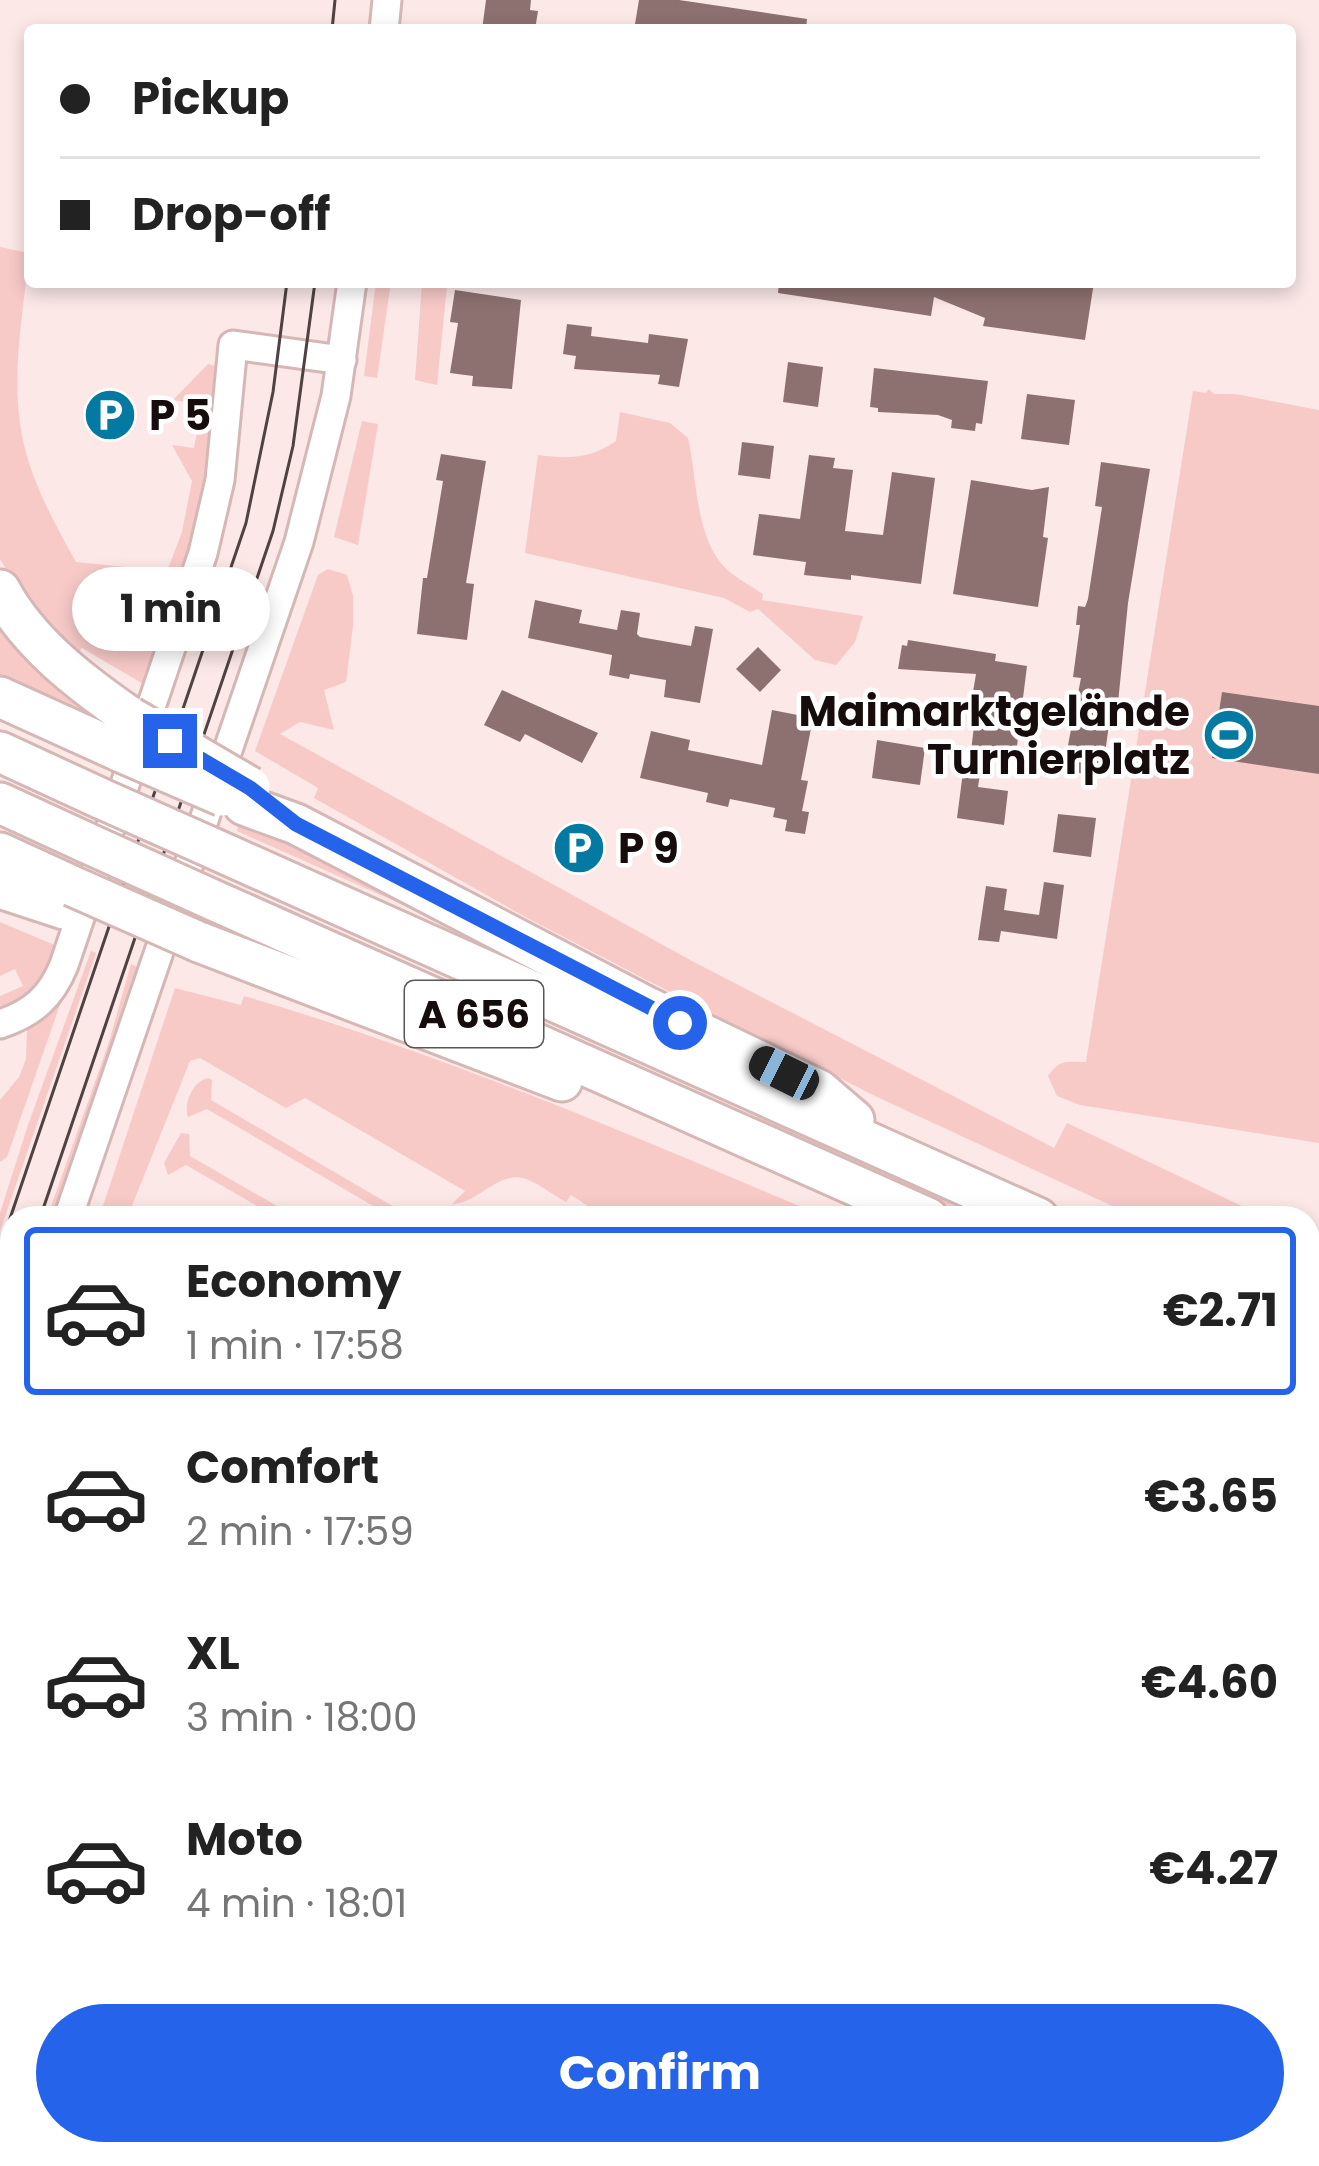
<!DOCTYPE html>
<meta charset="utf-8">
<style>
body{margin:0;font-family:Poppins,sans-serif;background:#f6f6f6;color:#222;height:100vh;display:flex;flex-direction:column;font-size:45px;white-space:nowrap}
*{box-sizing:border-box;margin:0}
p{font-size:39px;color:#767676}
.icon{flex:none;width:66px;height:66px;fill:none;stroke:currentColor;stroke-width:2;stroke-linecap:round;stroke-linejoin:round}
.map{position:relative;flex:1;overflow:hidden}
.drawer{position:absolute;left:0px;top:1206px;width:1320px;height:960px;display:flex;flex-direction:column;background:#fff;border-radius:36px 36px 0 0;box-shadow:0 6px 18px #0003}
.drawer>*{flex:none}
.banner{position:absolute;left:24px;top:24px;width:1272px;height:264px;border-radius:12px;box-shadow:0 6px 18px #0003;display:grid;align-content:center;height:264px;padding:0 36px;background:#fff}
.end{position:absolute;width:54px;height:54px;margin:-27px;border:15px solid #2563eb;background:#fff;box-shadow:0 0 0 6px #fff}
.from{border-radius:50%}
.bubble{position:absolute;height:84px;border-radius:42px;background:#fff;box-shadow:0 6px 18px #0003;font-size:39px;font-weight:700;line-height:84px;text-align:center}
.car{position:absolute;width:36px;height:72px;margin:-36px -18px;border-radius:15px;box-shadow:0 0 9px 3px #0007;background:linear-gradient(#222 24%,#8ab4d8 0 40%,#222 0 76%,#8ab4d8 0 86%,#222 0)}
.banner b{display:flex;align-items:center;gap:42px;height:114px;font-size:45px}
.banner b+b{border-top:3px solid #e0e0e0}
.banner i{width:30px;height:30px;background:#222}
ul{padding:21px 0 0;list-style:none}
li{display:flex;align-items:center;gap:36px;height:168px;margin:0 24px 18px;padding:0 12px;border:6px solid transparent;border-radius:12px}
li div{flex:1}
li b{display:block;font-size:45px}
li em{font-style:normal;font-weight:700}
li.selected{border-color:#2563eb}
li>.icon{width:108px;height:108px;stroke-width:1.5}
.action{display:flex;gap:24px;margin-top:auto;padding:24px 36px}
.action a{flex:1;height:138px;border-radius:72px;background:#2563eb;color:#fff;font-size:48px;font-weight:700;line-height:138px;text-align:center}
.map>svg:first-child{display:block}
.green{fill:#f7cac8}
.building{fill:#8d7170}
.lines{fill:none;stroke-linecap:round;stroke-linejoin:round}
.minor-casing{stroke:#d5b7b6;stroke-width:33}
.highway-casing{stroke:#d5b7b6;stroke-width:45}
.minor{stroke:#fff;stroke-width:27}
.highway{stroke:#fff;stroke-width:39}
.tram{stroke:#4f4342;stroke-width:3}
.minor-bridge-casing{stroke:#d5b7b6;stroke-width:33;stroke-linecap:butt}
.highway-bridge-casing{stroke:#d5b7b6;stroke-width:45;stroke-linecap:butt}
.minor-bridge{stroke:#fff;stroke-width:27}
.highway-bridge{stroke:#fff;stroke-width:39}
.route{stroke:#2563eb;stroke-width:15}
.labels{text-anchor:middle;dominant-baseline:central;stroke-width:9;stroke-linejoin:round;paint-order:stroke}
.shield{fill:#fff;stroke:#5c5555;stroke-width:3}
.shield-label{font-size:39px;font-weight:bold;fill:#160c0c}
.poi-label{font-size:42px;font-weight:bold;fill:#160c0c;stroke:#fff;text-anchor:start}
</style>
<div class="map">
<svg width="1319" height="2166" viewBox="0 0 1319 2166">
<rect width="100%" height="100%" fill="#fbe8e7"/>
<g class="green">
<path d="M 0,247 L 29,253 C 24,309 12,366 20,423 C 26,472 52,519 76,562 L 167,571 L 182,532 L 192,481 L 172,445 L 194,448 L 202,405 L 173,400 L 208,364 L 218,367 L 214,429 L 197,529 L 145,685 L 82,648 L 76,656 L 26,602 L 0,559 Z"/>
<path d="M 376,282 L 391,282 L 377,378 L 364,376 Z"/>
<path d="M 422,282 L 447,286 L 437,385 L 415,380 Z"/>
<path d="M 1209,389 L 1214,394 L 1235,394 L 1319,410 L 1319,1143 L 1080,1105 L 1057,1096 L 1048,1076 C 1060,1059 1066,1062 1086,1062 L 1193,391 L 1206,393 Z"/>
<path d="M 620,412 L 670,423 L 688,438 C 698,480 694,543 731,573 C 741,581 753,587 763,594 L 762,600 L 863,616 L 855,642 L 836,665 L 815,660 L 758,609 L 750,612 L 724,598 L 525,553 L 538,455 C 569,459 590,459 616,441 Z"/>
<path d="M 362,421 L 378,424 L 358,545 L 334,537 Z"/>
<path d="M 328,569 L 347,575 L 353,596 L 353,626 L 346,682 L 324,690 L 334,730 L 300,722 L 280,734 L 692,961 L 1054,1148 L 1067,1123 L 1267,1218 L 1138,1218 L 875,1096 L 699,1007 L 529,919 L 314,798 L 318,788 L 255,751 L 318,575 Z"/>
<path d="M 0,610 L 105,722 L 101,725 L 0,681 Z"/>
<path d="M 240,819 L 363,874 L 515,955 L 237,831 Z"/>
<path d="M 0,922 L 57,946 L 43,984 L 5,1010 L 0,1005 L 0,996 L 23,986 L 15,969 L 0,976 Z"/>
<path d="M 91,951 L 96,953 L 0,1231 L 0,1213 L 28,1125 Z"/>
<path d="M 131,964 L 138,967 L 54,1218 L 47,1218 L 109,1042 Z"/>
<path d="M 175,988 L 241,1005 L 244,996 C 443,1054 637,1137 827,1218 L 606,1218 L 571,1195 L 566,1202 C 553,1195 537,1182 523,1178 C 497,1172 477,1204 452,1204 L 465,1191 L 305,1098 L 286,1108 L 200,1058 L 190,1061 L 127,1218 L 99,1218 Z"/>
<path d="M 64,993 L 7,1157 L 0,1162 L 0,1100 L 19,1077 L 26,1059 L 27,1029 L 50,1013 Z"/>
<path d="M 208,1078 L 212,1080 L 211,1100 L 413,1218 L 394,1218 L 207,1109 L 188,1117 C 183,1104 193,1081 208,1078 Z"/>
<path d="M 760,1110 L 998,1218 L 977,1218 L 755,1119 Z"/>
<path d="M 181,1133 L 189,1134 L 190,1156 L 298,1218 L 278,1218 L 186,1165 L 168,1175 L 164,1163 Z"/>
<path d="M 0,1659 L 12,1668 L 12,2023 L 0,2044 Z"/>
</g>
<g class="building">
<path d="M 486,0 L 531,0 L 530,10 L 538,11 L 535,30 L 482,30 Z"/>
<path d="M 639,0 L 679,0 L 807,19 L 806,30 L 634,30 Z"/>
<path d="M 779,282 L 1094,282 L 1085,340 L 983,326 L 985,318 L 934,297 L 931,316 L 778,293 Z"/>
<path d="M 455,290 L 521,300 L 512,389 L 472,386 L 473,376 L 450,373 L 458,323 L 450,322 Z"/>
<path d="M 567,324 L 592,327 L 591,336 L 648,343 L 649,334 L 688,339 L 679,387 L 658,384 L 660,375 L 574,369 L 576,356 L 563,354 Z"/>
<path d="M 788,362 L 823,367 L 818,407 L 783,402 Z"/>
<path d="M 874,368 L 988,381 L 982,424 L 976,423 L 975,431 L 951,428 L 952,420 L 938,415 L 878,412 L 878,408 L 870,407 Z"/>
<path d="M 1027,394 L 1075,400 L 1069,445 L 1021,439 Z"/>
<path d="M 742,442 L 774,446 L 770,479 L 738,475 Z"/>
<path d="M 441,454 L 486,461 L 466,583 L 474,584 L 467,640 L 417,634 L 423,578 L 427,578 L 443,481 L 436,480 Z"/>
<path d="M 809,455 L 835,458 L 833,468 L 853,470 L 845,531 L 883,535 L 892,472 L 935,478 L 921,584 L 851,575 L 851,580 L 804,575 L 806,562 L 753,555 L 759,514 L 800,519 Z"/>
<path d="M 1101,462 L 1150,469 L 1128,603 L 1118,703 L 1112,702 L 1102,776 L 1063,771 L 1081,678 L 1073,677 L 1080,625 L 1076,625 L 1078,606 L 1085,607 L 1088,599 L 1102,507 L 1095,506 Z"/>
<path d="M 971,480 L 1032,490 L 1049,487 L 1043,537 L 1048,538 L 1038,607 L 953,594 Z"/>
<path d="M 535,600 L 582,610 L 579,623 L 617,630 L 621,610 L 640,613 L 637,634 L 640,637 L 691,646 L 695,626 L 713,629 L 700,703 L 664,697 L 666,680 L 630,674 L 629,679 L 609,675 L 612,655 L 528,638 Z"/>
<path d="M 908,640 L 996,654 L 995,661 L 1027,666 L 1016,754 L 971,751 L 978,693 L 973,692 L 976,674 L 898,669 L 902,645 L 907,646 Z"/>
<path d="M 758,647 L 781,670 L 760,692 L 736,669 Z"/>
<path d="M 502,690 L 598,733 L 582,763 L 525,734 L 520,742 L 484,725 Z"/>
<path d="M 1222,692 L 1319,706 L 1319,774 L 1212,758 Z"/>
<path d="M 772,710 L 813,718 L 801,780 L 808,781 L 802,811 L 809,812 L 805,834 L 785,831 L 787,820 L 773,817 L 775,808 L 730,799 L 728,807 L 706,802 L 708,793 L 640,778 L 651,731 L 690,740 L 688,750 L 762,765 Z"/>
<path d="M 877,740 L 925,748 L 920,785 L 872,778 Z"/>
<path d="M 963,772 L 980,774 L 978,787 L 1008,791 L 1004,825 L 957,818 Z"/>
<path d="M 1058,814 L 1096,818 L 1091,857 L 1053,852 Z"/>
<path d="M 1044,882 L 1064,885 L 1057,939 L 1001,931 L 999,942 L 978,940 L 986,886 L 1007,889 L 1004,910 L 1039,915 Z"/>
</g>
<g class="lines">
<g class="minor-casing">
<g id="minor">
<path d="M 384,30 L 387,0"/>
<path d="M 0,1024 C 33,1013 51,997 64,965 L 203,553 L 220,480 L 233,345 L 342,360"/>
<path d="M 68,1218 L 299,542 L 336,396 L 352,282"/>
<path d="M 0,1408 L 12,1377"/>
</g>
</g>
<g class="highway-casing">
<g id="highway">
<path d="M 0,590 C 29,644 81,683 130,717"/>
<path d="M 0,697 L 119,751"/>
<path d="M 0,752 L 102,799"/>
<path d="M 0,803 L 87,843"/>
<path d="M 244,805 L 296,824 L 645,1006 L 819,1090 L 854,1120"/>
<path d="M 0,853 L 72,886"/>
<path d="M 228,855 L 1038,1218"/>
<path d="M 0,888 L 64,909"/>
<path d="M 213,900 L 928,1218"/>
<path d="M 199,942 L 562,1081"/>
<path d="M 1308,1339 L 1319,1344"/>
<path d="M 1308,1388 L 1319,1393"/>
</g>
</g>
<use href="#minor" class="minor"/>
<use href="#highway" class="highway"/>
<g class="tram">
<path d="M 332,30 L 335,0"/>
<path d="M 40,1218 L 273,531 L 293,446 L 315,282"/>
<path d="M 0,1248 L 246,523 L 273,392 L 287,282"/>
<path d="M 0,1288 L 12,1258"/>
<path d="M 0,1327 L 12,1298"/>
</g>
<g class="minor-bridge-casing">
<path id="minor-bridge" d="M 0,1306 L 12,1313"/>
</g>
<g class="highway-bridge-casing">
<g id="highway-bridge">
<path d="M 130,717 L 250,787"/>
<path d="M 119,751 L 223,796"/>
<path d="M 102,799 L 228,855"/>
<path d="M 87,843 L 213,900"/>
<path d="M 72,886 L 199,942"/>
</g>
</g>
<use href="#minor-bridge" class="minor-bridge"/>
<use href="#highway-bridge" class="highway-bridge"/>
</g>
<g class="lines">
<path class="route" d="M 170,741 L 250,788 L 296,824 L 680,1023"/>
</g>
<defs>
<g id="parking-disc" transform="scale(2.7)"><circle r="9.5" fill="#0479a2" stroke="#fff"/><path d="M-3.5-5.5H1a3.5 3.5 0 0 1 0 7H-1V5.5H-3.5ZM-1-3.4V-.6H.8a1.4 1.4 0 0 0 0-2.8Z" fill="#fff"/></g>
<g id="stadium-disc" transform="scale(2.7)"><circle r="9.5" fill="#0479a2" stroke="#fff"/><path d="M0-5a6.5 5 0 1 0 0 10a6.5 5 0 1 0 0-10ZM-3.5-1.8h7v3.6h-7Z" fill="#fff"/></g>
</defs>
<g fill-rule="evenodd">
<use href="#parking-disc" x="110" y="415"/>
<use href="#stadium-disc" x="1229" y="735"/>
<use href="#parking-disc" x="579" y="848"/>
</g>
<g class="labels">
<rect class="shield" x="405" y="981" width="138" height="66" rx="9"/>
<g class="shield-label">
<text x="474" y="1014">A 656</text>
</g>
<g class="poi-label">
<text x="149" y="415">P 5</text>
<text x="1190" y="711" text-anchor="end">Maimarktgelände<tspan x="1190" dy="48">Turnierplatz</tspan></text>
<text x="618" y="848">P 9</text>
</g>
</g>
</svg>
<i class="end from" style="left:680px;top:1023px"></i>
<i class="end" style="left:170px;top:741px"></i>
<div class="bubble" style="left:72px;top:567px;width:198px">1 min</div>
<i class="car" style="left:784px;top:1073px;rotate:296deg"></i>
<div class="banner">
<b><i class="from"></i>Pickup</b>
<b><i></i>Drop-off</b>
</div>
<section class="drawer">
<ul>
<li class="selected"><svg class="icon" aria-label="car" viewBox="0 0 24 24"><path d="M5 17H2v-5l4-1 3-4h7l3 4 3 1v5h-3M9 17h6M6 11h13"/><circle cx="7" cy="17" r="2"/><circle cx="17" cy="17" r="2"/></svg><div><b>Economy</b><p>1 min · 17:58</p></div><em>€2.71</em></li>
<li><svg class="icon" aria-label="car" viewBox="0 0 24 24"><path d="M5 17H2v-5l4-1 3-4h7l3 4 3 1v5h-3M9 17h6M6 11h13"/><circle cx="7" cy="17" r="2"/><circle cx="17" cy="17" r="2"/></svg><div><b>Comfort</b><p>2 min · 17:59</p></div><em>€3.65</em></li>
<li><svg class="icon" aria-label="car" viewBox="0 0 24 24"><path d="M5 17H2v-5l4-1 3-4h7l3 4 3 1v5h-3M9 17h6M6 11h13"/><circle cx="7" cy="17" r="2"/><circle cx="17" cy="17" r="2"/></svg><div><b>XL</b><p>3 min · 18:00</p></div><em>€4.60</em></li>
<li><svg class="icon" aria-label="car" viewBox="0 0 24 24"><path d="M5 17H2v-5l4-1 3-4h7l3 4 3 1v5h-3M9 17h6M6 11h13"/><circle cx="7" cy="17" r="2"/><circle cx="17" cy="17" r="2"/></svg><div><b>Moto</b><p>4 min · 18:01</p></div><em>€4.27</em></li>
</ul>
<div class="action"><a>Confirm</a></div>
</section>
</div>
